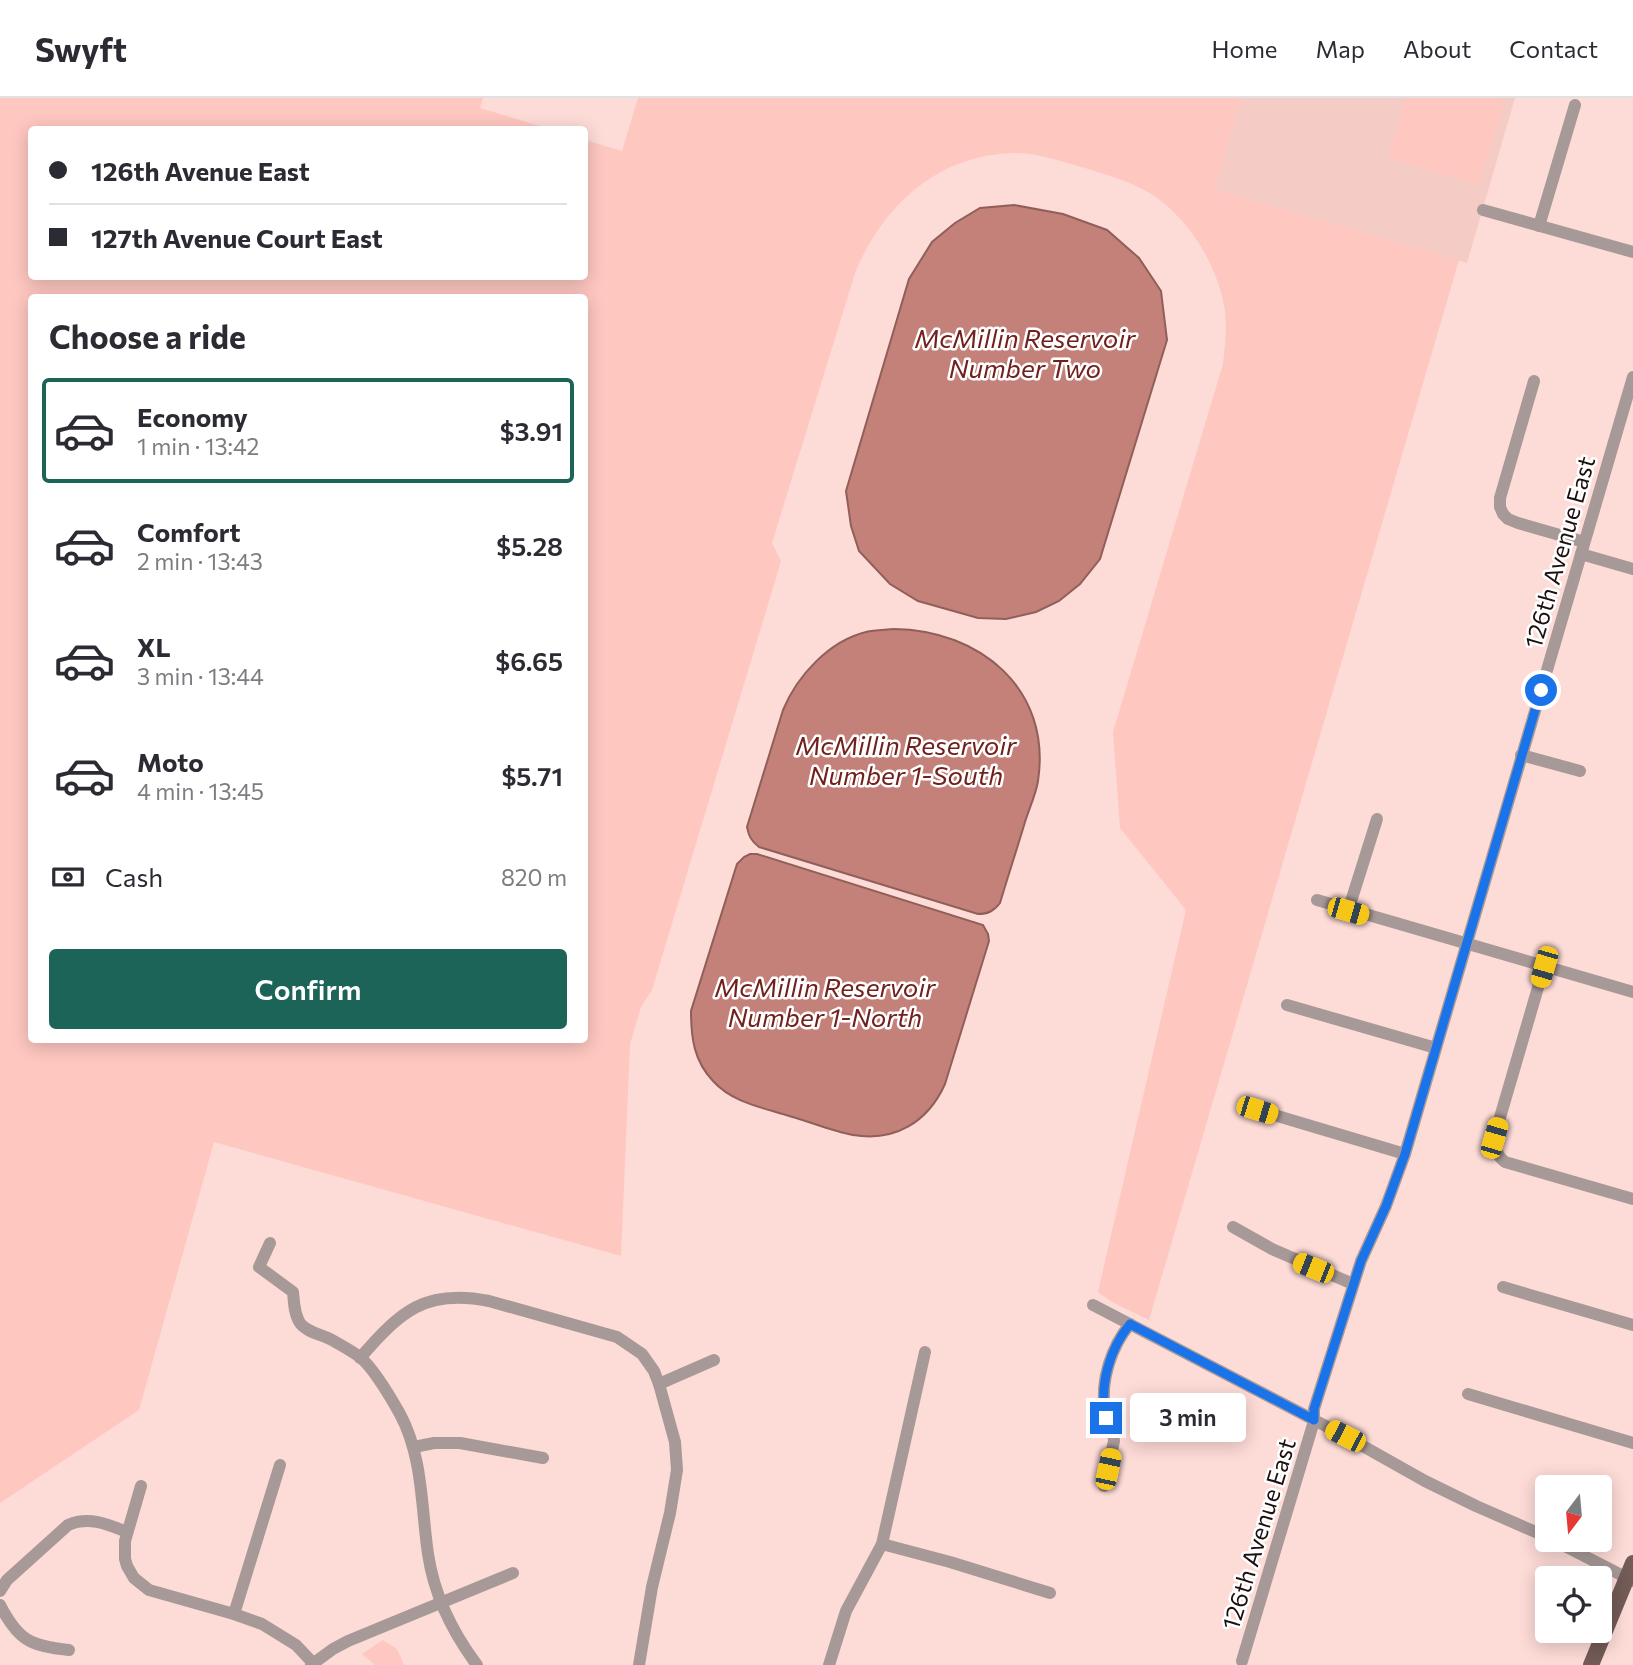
<!DOCTYPE html>
<meta charset="utf-8">
<style>
body{margin:0;font-family:Commissioner,sans-serif;background:#f7f7f7;color:#2b2b33;height:100vh;display:flex;flex-direction:column;font-size:26px;white-space:nowrap}
*{box-sizing:border-box;margin:0}
p{font-size:23px;color:#7c7c81}
.icon{flex:none;width:38px;height:38px;fill:none;stroke:currentColor;stroke-width:2;stroke-linecap:round;stroke-linejoin:round}
.map{position:relative;flex:1;overflow:hidden}
.side{position:absolute;left:28px;top:196px;width:560px;height:749px;display:flex;flex-direction:column;background:#fff;border-radius:7px;box-shadow:0 4px 18px #0003}
.side>*{flex:none}
.guide{position:absolute;left:28px;top:28px;width:560px;height:154px;border-radius:7px;box-shadow:0 4px 18px #0003;display:grid;align-content:center;height:154px;padding:0 21px;background:#fff}
.needle{width:46px;rotate:196deg}
.controls{position:absolute;left:1535px;top:1377px;display:grid;gap:14px}
.controls a{display:grid;place-items:center;width:77px;height:77px;border-radius:7px;background:#fff;box-shadow:0 4px 18px #0003;font-size:35px}
.end{position:absolute;width:32px;height:32px;margin:-16px;border:9px solid #1a73e8;background:#fff;box-shadow:0 0 0 4px #fff}
.from{border-radius:50%}
.bubble{position:absolute;height:49px;border-radius:7px;background:#fff;box-shadow:0 4px 18px #0003;font-size:23px;font-weight:600;line-height:49px;text-align:center}
.car{position:absolute;width:21px;height:42px;margin:-21px -10px;border-radius:9px;box-shadow:0 0 5px 2px #0007;background:linear-gradient(#f5c518 24%,#345 0 40%,#f5c518 0 76%,#345 0 86%,#f5c518 0)}
.guide b{display:flex;align-items:center;gap:24px;height:66px;font-size:26px}
.guide b+b{border-top:2px solid #e1e1e2}
.guide i{width:18px;height:18px;background:#2b2b33}
ul{padding:0;list-style:none}
li{display:flex;align-items:center;gap:21px;height:105px;margin:0 14px 10px;padding:0 7px;border:4px solid transparent;border-radius:7px}
li div{flex:1}
li b{display:block;font-size:26px}
li em{font-style:normal;font-weight:600}
li.selected{border-color:#1d6458}
li>.icon{width:63px;height:63px;stroke-width:1.5}
h2{padding:0 21px;font-size:32px;line-height:84px}
.pay{display:flex;align-items:center;gap:18px;height:77px;padding:0 21px;font-size:26px}
.pay p{margin-inline-start:auto}
.button{display:flex;gap:14px;margin-top:auto;padding:14px 21px}
.button a{flex:1;height:80px;border-radius:7px;background:#1d6458;color:#fff;font-size:28px;font-weight:600;line-height:80px;text-align:center}
header{display:flex;align-items:center;gap:42px;box-sizing:border-box;height:98px;padding:0 35px;background:#fff;border-bottom:2px solid #e1e1e2}
header strong{font-size:33px}
nav{display:flex;gap:38px;margin-inline-start:auto;font-size:24px}
.map>svg:first-child{display:block}
.built{fill:#f5cbc5}
.green{fill:#fec7c0;fill-rule:evenodd}
.water{fill:#c38179;stroke:#915f59;stroke-width:2}
.lines{fill:none;stroke-linecap:round;stroke-linejoin:round}
.minor{stroke:#a79997;stroke-width:12}
.major{stroke:#735b57;stroke-width:16}
.route{stroke:#1a73e8;stroke-width:9}
.labels{text-anchor:middle;dominant-baseline:central;stroke-width:5;stroke-linejoin:round;paint-order:stroke}
.street-label{font-size:24px;fill:#1b100f;stroke:#fff}
.water-label{font-size:26px;font-style:italic;fill:#71211d;stroke:#fff}
</style>
<header>
<strong>Swyft</strong>
<nav><a>Home</a><a>Map</a><a>About</a><a>Contact</a></nav>
</header>
<div class="map">
<svg width="1633" height="1567" viewBox="0 0 1633 1567">
<rect width="100%" height="100%" fill="#fddbd7"/>
<path class="built" d="M 1241,0 L 1515,0 L 1467,165 L 1215,92 Z"/>
<g class="green">
<path d="M 0,0 L 483,0 L 480,10 L 550,31 L 32,32 L 32,178 L 584,178 L 585,42 L 622,53 L 638,0 L 1241,0 L 1215,92 L 1459,162 L 1149,1222 L 1112,1204 L 1098,1194 L 1186,812 L 1120,730 L 1113,634 L 1223,266 C 1225,249 1227,230 1225,213 C 1218,165 1184,111 1140,90 C 1123,81 1104,76 1085,70 C 1062,64 1037,54 1012,55 C 937,58 885,106 856,172 L 772,445 L 781,463 L 652,892 L 641,909 L 630,946 L 621,1158 L 214,1044 L 139,1312 L 0,1405 ZM 32,200 L 584,200 L 584,942 L 32,942 Z"/>
<path d="M 1406,0 L 1505,0 L 1479,87 L 1388,60 Z"/>
<path d="M 383,1542 L 397,1551 L 404,1567 L 375,1567 L 362,1556 Z"/>
</g>
<g class="water">
<path d="M 1014,107 L 1063,116 L 1107,132 L 1139,160 L 1161,193 L 1167,242 L 1100,461 L 1080,486 L 1059,503 L 1036,514 L 1006,521 L 978,520 L 918,503 L 890,486 L 859,453 L 851,428 L 846,393 L 909,181 L 932,144 L 955,125 L 980,110 Z"/>
<path d="M 894,531 C 980,532 1052,591 1038,683 C 1036,696 1029,711 1025,724 C 1017,751 1008,778 1000,805 C 994,813 988,816 978,816 L 759,749 C 751,743 749,738 747,729 L 783,612 C 797,578 829,543 866,534 C 875,532 885,532 894,531 Z"/>
<path d="M 750,756 L 757,756 L 983,827 L 988,836 L 989,843 L 945,986 C 928,1024 895,1044 853,1037 C 831,1033 808,1023 786,1017 C 760,1009 732,1004 713,983 C 694,963 691,940 691,913 L 737,766 L 744,759 Z"/>
</g>
<g class="lines">
<g class="minor">
<path d="M 1483,112 L 1633,154"/>
<path d="M 1539,128 L 1575,7"/>
<path d="M 1534,283 L 1500,400 L 1500,409 L 1503,416 L 1508,421 L 1518,425 L 1584,444"/>
<path d="M 1581,456 L 1633,471"/>
<path d="M 1521,657 L 1580,673"/>
<path d="M 1317,802 L 1633,894"/>
<path d="M 1348,813 L 1377,721"/>
<path d="M 1544,869 L 1494,1040 C 1494,1050 1497,1058 1505,1064 L 1633,1101"/>
<path d="M 1287,907 L 1436,950"/>
<path d="M 1257,1012 L 1405,1056"/>
<path d="M 1233,1129 L 1272,1151 L 1353,1186"/>
<path d="M 270,1145 L 259,1169 L 293,1194 C 294,1204 294,1216 300,1225 C 306,1234 323,1237 332,1242 C 341,1247 352,1253 360,1259 C 373,1270 391,1300 400,1316 C 423,1359 421,1408 428,1456 C 434,1496 453,1535 477,1567"/>
<path d="M 1503,1189 L 1633,1227"/>
<path d="M 1093,1207 L 1345,1338 L 1425,1383 L 1476,1408 L 1547,1439"/>
<path d="M 360,1260 C 400,1214 425,1190 489,1203 L 617,1239 L 642,1256 L 654,1273 L 659,1286 L 714,1262"/>
<path d="M 1468,1296 L 1633,1345"/>
<path d="M 414,1349 L 434,1345 L 460,1345 L 543,1360"/>
<path d="M 141,1388 L 125,1443 L 125,1461 L 127,1468 L 134,1480 L 149,1492 L 234,1516 L 262,1526 L 296,1547 L 313,1565"/>
<path d="M 1104,1388 L 1114,1343 C 1114,1332 1106,1322 1105,1311 C 1100,1282 1112,1248 1130,1226"/>
<path d="M 1553,1442 L 1633,1483"/>
<path d="M 882,1446 L 950,1464 L 1050,1495"/>
<path d="M 0,1493 L 7,1482 L 68,1427 C 89,1418 107,1426 127,1434"/>
<path d="M 0,1507 C 18,1542 30,1548 69,1552"/>
<path d="M 234,1516 L 280,1367"/>
<path d="M 1242,1563 L 1314,1323 L 1314,1311 L 1361,1163 L 1386,1108 L 1405,1056 L 1633,279"/>
<path d="M 311,1567 L 333,1551 L 348,1543 L 513,1475"/>
<path d="M 639,1567 L 652,1489 L 670,1415 L 677,1372 L 675,1344 L 659,1286"/>
<path d="M 829,1567 L 846,1513 L 882,1446 L 925,1254"/>
</g>
<path class="major" d="M 1591,1567 L 1633,1465"/>
</g>
<g class="lines">
<path class="route" d="M 1106,1320 C 1099,1288 1109,1252 1130,1226 L 1314,1322 L 1314,1311 L 1361,1163 L 1386,1108 L 1405,1056 L 1541,592"/>
</g>
<g class="labels">
<g class="street-label">
<text transform="translate(1559 454) rotate(-74)">126th Avenue East</text>
<text transform="translate(1258 1436) rotate(-73)">126th Avenue East</text>
</g>
<g class="water-label">
<text x="1025" y="239">McMillin Reservoir<tspan x="1025" dy="30">Number Two</tspan></text>
<text x="906" y="646">McMillin Reservoir<tspan x="906" dy="30">Number 1-South</tspan></text>
<text x="825" y="888">McMillin Reservoir<tspan x="825" dy="30">Number 1-North</tspan></text>
</g>
</g>
</svg>
<div class="controls">
<a><svg class="needle" viewBox="-14 -14 28 28"><path d="M0-13l5 13h-10z" fill="#e53935"/><path d="M0 13l5-13h-10z" fill="#7c7c81"/></svg></a>
<a><svg class="icon" aria-label="locate" viewBox="0 0 24 24"><circle cx="12" cy="12" r="6"/><path d="M12 2v4M12 18v4M2 12h4M18 12h4"/></svg></a>
</div>
<i class="end from" style="left:1541px;top:592px"></i>
<i class="end" style="left:1106px;top:1320px"></i>
<div class="bubble" style="left:1130px;top:1295px;width:116px">3 min</div>
<i class="car" style="left:1348px;top:813px;rotate:106deg"></i>
<i class="car" style="left:1544px;top:869px;rotate:196deg"></i>
<i class="car" style="left:1257px;top:1012px;rotate:107deg"></i>
<i class="car" style="left:1494px;top:1040px;rotate:16deg"></i>
<i class="car" style="left:1313px;top:1170px;rotate:292deg"></i>
<i class="car" style="left:1345px;top:1338px;rotate:297deg"></i>
<i class="car" style="left:1108px;top:1371px;rotate:12deg"></i>
<div class="guide">
<b><i class="from"></i>126th Avenue East</b>
<b><i></i>127th Avenue Court East</b>
</div>
<section class="side">
<h2>Choose a ride</h2>
<ul>
<li class="selected"><svg class="icon" aria-label="car" viewBox="0 0 24 24"><path d="M5 17H2v-5l4-1 3-4h7l3 4 3 1v5h-3M9 17h6M6 11h13"/><circle cx="7" cy="17" r="2"/><circle cx="17" cy="17" r="2"/></svg><div><b>Economy</b><p>1 min · 13:42</p></div><em>$3.91</em></li>
<li><svg class="icon" aria-label="car" viewBox="0 0 24 24"><path d="M5 17H2v-5l4-1 3-4h7l3 4 3 1v5h-3M9 17h6M6 11h13"/><circle cx="7" cy="17" r="2"/><circle cx="17" cy="17" r="2"/></svg><div><b>Comfort</b><p>2 min · 13:43</p></div><em>$5.28</em></li>
<li><svg class="icon" aria-label="car" viewBox="0 0 24 24"><path d="M5 17H2v-5l4-1 3-4h7l3 4 3 1v5h-3M9 17h6M6 11h13"/><circle cx="7" cy="17" r="2"/><circle cx="17" cy="17" r="2"/></svg><div><b>XL</b><p>3 min · 13:44</p></div><em>$6.65</em></li>
<li><svg class="icon" aria-label="car" viewBox="0 0 24 24"><path d="M5 17H2v-5l4-1 3-4h7l3 4 3 1v5h-3M9 17h6M6 11h13"/><circle cx="7" cy="17" r="2"/><circle cx="17" cy="17" r="2"/></svg><div><b>Moto</b><p>4 min · 13:45</p></div><em>$5.71</em></li>
</ul>
<div class="pay"><svg class="icon" aria-label="cash" viewBox="0 0 24 24"><path d="M3 7h18v10H3z"/><circle cx="12" cy="12" r="2"/></svg>Cash<p>820 m</p></div>
<div class="button"><a>Confirm</a></div>
</section>
</div>
